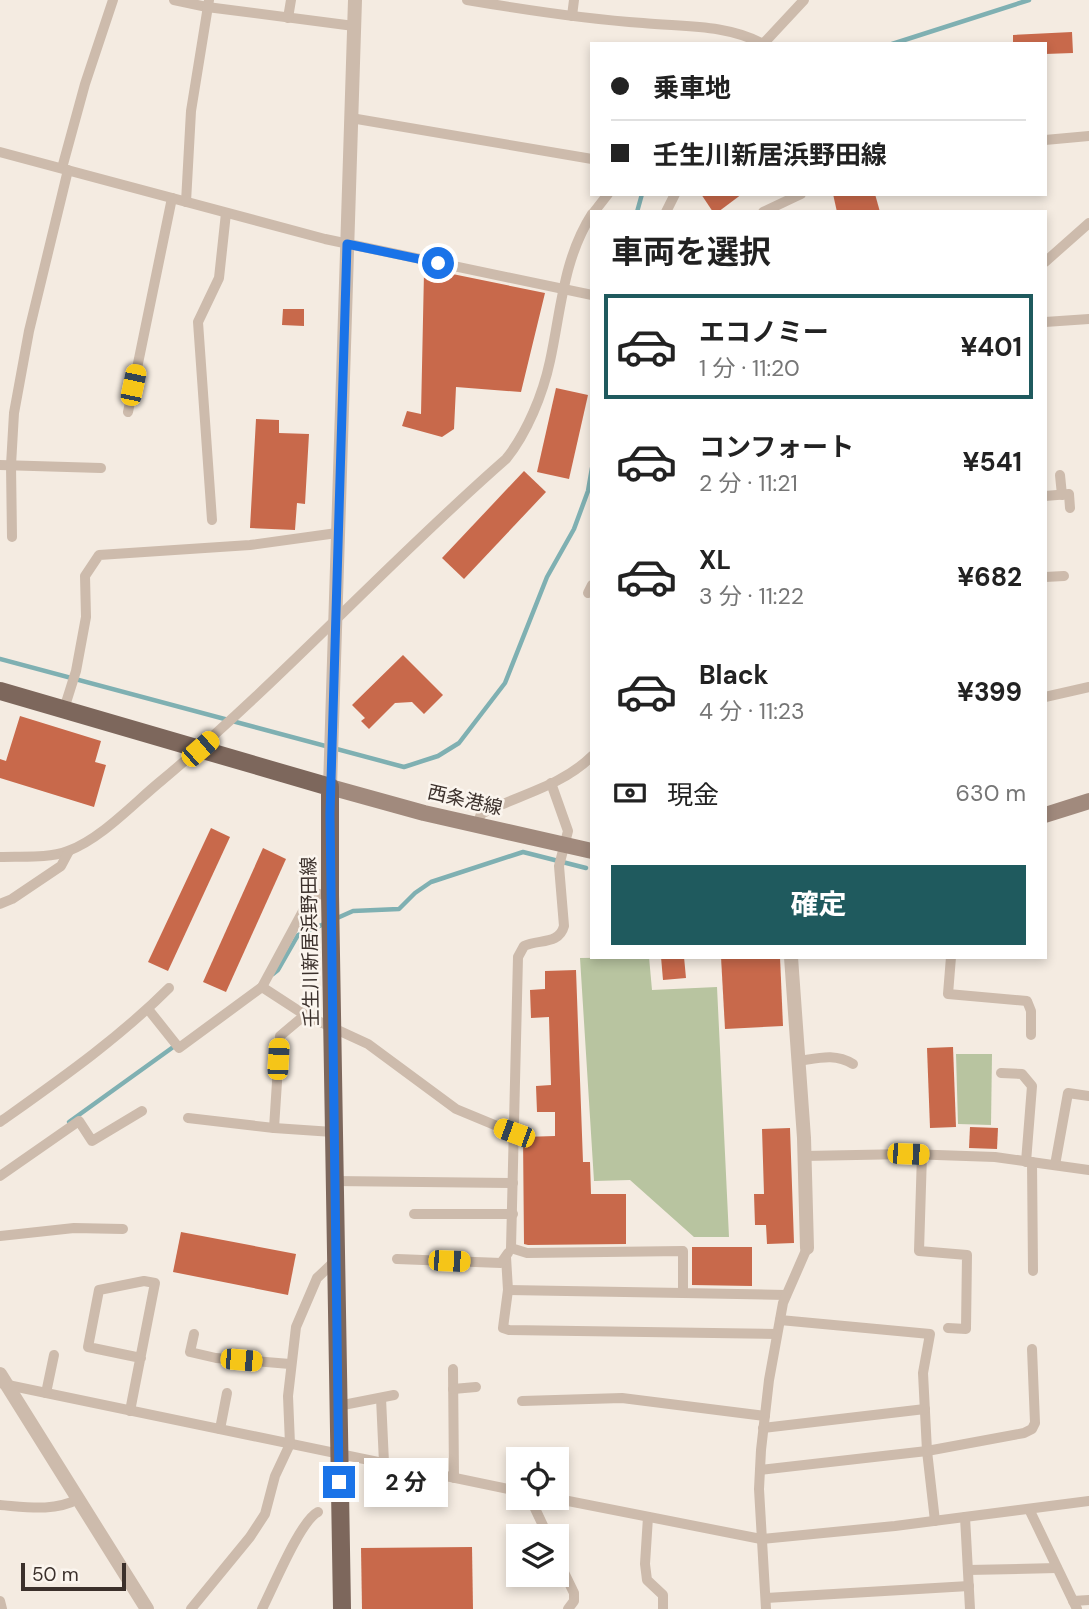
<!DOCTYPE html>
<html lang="ja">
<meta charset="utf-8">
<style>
body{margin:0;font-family:"DM Sans","Noto Sans JP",sans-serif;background:#f2f2f2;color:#222;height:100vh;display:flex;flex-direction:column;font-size:26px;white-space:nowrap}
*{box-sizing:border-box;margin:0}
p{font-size:23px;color:#767676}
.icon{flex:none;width:38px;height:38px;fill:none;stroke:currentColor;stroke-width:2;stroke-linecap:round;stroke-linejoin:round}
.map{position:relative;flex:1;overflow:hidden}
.sheet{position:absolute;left:590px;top:210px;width:457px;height:749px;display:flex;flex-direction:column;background:#fff;border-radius:0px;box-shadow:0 4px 10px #0003}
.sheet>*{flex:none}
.hud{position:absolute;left:590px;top:42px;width:457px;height:154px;border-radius:0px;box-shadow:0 4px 10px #0003;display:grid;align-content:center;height:154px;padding:0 21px;background:#fff}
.controls{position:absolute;left:506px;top:1447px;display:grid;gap:14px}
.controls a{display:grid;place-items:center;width:63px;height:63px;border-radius:0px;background:#fff;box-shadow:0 4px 10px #0003;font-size:35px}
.scale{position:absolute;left:21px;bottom:18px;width:105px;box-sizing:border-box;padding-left:7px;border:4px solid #3b302b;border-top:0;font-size:19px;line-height:24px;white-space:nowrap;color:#3b302b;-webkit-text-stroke:5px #fbf5ee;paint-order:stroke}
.end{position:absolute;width:32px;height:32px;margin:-16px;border:9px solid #1a73e8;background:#fff;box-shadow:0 0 0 4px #fff}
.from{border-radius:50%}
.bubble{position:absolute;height:49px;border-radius:0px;background:#fff;box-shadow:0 4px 10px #0003;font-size:23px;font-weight:700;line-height:49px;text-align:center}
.car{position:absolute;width:21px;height:42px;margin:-21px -10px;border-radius:9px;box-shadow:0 0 5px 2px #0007;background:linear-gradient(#f5c518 24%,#345 0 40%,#f5c518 0 76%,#345 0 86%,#f5c518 0)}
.hud b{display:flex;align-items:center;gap:24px;height:66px;font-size:26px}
.hud b+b{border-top:2px solid #e0e0e0}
.hud i{width:18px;height:18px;background:#222}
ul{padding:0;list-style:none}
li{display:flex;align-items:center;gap:21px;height:105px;margin:0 14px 10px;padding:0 7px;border:4px solid transparent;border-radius:0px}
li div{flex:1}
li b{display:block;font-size:26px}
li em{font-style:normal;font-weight:700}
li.active{border-color:#1f5a5e}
li>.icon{width:63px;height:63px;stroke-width:1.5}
h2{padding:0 21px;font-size:32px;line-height:84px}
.pay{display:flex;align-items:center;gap:18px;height:77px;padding:0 21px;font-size:26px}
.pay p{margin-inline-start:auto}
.action{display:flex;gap:14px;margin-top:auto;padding:14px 21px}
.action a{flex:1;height:80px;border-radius:0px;background:#1f5a5e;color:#fff;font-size:28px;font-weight:700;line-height:80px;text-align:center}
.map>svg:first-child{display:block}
.green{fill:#b8c4a0}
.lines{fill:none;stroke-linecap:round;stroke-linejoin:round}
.stream{stroke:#7fb0b2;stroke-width:4.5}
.building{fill:#c8694b}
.minor{stroke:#cdbbac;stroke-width:10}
.tertiary{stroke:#cdbbac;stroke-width:14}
.secondary{stroke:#a18a7d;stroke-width:16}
.primary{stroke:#7d675c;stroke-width:18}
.route{stroke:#1a73e8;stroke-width:9}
.labels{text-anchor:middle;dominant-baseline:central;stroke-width:5;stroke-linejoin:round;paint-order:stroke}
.street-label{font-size:19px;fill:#3b302b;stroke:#fbf5ee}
</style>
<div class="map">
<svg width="1089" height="1609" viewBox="0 0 1089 1609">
<rect width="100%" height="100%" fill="#f4ebe1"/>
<g class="green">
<path d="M 649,957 L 652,990 L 717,987 L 729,1237 L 694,1237 L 630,1180 L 594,1181 L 580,958 Z"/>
<path d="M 956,1054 L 992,1054 L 991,1125 L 958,1124 Z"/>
</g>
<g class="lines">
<g class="stream">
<path d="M 892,44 L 1029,0"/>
<path d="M 637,212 L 642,194"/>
<path d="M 0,659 L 404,767 L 438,756 L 459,743 L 505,683 L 547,577 L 574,529 L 588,491 L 592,468"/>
<path d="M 335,919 L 353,911 L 399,909 L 415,893 L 431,882 L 523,852 L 586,868"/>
<path d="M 273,974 L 278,970 L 298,935 L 324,924"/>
<path d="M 69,1122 L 176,1045"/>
</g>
</g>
<g class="building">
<path d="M 1072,32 L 1073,53 L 1045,54 L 1045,44 L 1013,44 L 1013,35 Z"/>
<path d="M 701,194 L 742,194 L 718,212 L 713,212 Z"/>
<path d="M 833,194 L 875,194 L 880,212 L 837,212 Z"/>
<path d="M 428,269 L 545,293 L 521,392 L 456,387 L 454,429 L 442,437 L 402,426 L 407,411 L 421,414 L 424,272 Z"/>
<path d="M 283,309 L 304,309 L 304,326 L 282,325 Z"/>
<path d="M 556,388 L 588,395 L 569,479 L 537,472 Z"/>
<path d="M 256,419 L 279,420 L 279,433 L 309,434 L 305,504 L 297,503 L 295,530 L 250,528 Z"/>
<path d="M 524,471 L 546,492 L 464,579 L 442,558 Z"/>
<path d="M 403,655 L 443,695 L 424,714 L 412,702 L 395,703 L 369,729 L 361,721 L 365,718 L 352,705 Z"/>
<path d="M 20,716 L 101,741 L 95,762 L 106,765 L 94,807 L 0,778 L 0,759 L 6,761 Z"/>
<path d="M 211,828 L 230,837 L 168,971 L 148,962 Z"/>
<path d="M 263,848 L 286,859 L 226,992 L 203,982 Z"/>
<path d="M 661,957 L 684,957 L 686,978 L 663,980 Z"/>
<path d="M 721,957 L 780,957 L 783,1026 L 725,1029 Z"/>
<path d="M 576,970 L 583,1162 L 590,1162 L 591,1194 L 626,1194 L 626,1244 L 528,1245 L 524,1244 L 523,1137 L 555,1136 L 555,1112 L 537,1112 L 536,1086 L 551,1085 L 549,1017 L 531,1018 L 530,990 L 545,989 L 545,971 Z"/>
<path d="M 953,1047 L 956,1127 L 930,1128 L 927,1048 Z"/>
<path d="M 970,1127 L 998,1128 L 997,1149 L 969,1148 Z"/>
<path d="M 790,1128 L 794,1243 L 767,1244 L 766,1225 L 755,1225 L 754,1194 L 764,1194 L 762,1129 Z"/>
<path d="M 181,1232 L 296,1254 L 288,1295 L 173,1272 Z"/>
<path d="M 692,1247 L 752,1247 L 752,1286 L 692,1285 Z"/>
<path d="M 472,1547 L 473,1609 L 362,1609 L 361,1548 Z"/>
</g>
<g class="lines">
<g class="minor">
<path d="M 174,0 L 207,7 L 354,26"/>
<path d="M 467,0 C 526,10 584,19 643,23 C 682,27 727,24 763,44"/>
<path d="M 572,16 L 574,0"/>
<path d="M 288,18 L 291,0"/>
<path d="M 763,44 L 804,0"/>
<path d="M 351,118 L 592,159"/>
<path d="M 1045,140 L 1089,136"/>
<path d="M 0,152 L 325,239 L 592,295"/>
<path d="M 62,168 L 85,84 L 113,0"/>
<path d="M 186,202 L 191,111 L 209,0"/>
<path d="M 594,212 L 608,194"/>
<path d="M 666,212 L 675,194"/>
<path d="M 763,212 L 801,194"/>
<path d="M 1045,262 L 1089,223"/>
<path d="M 1045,322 L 1089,319"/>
<path d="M 128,412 L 172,198"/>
<path d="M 0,465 L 101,468"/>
<path d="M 1060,475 L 1062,495"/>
<path d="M 1045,496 L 1069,494 L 1070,508"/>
<path d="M 212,520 L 198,322 L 219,278 L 226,213"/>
<path d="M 12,537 L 11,465 L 14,413 L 29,331 L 68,170"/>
<path d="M 1045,577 L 1064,576"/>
<path d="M 588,593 L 592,585"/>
<path d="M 1045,697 L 1089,687"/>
<path d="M 64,709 L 76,671 L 86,617 L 85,576 L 99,555 L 250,545 L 337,533"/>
<path d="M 551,783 L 568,831 L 559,866 L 564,926 C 559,945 539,939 524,946 L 518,957 L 511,1248 L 527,1253 L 683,1251 L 683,1293 L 786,1295"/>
<path d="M 477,825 L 481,814 C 518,795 562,786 592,756"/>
<path d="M 0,857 C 22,856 47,859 68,851 C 101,839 134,803 161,781 C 282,680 387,563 506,459 C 527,433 543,394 550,361 C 561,311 563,259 592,214"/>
<path d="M 0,904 L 12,899 L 61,866 L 69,851"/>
<path d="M 951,957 L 948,994 L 1027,1001 L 1031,1011 L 1031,1035"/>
<path d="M 262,987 L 305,1015 L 368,1044 L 456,1109 L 514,1133"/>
<path d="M 148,1009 L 179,1048 L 262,987 L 310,898 L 317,894 L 330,895"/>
<path d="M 799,1061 C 819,1058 835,1053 853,1064"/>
<path d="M 1001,1073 L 1022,1074 L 1032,1086 L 1026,1162"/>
<path d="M 188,1118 L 274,1128 L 333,1132"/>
<path d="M 0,1122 C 59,1080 118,1039 169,988"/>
<path d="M 274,1128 L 280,1036 L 305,1015"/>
<path d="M 922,1154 L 919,1251 L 967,1255 L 966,1329 L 948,1328"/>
<path d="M 804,1156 L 908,1154 L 995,1157 L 1089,1170"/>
<path d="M 1032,1162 L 1033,1271"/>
<path d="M 1055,1165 L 1068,1093 L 1089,1096"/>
<path d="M 0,1176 L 79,1121 L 92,1141 L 142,1111"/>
<path d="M 334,1181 L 513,1183"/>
<path d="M 414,1214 L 513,1214"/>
<path d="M 0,1236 L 74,1228 L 123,1229"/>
<path d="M 506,1257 L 508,1290 L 503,1328 L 509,1330 L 777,1334"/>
<path d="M 397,1259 L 501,1263 L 508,1253"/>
<path d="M 508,1290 L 683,1293"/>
<path d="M 780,1320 L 930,1334 L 923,1373 L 927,1451 L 935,1521"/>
<path d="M 194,1334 L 190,1352 L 216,1358 L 290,1364"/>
<path d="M 453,1369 L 454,1478"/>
<path d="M 3,1384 L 518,1491"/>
<path d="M 453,1389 L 476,1387"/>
<path d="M 46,1393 L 54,1355"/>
<path d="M 381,1398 L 384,1463"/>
<path d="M 522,1401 L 622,1398 L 765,1416"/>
<path d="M 338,1406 L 394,1395"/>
<path d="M 130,1411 L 155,1283 L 144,1281 L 99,1290 L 88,1347 L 141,1358"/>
<path d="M 763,1428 L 925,1409"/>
<path d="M 220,1429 L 227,1393"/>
<path d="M 760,1470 L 927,1451 L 1024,1433 L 1032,1429 L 1035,1423 L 1032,1349"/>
<path d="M 530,1498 L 548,1536"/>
<path d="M 553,1498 L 761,1539 L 895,1526 L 1089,1501"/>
<path d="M 0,1505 C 26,1507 54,1512 78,1499"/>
<path d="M 1029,1509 L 1077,1609"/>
<path d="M 648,1517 L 645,1564 L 647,1580 L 663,1595 L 663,1609"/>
<path d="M 965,1517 L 970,1609"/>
<path d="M 556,1556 L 574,1593 L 574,1601 L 568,1609"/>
<path d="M 968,1570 L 1057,1568"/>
<path d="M 766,1598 L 969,1586"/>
<path d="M 0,1601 L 2,1609"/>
<path d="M 1073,1601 L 1089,1600"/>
<path d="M 191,1609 L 250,1537 L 265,1514 L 275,1476 L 290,1444 L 288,1396 L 296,1327 L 317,1278 L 335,1261"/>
<path d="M 262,1609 C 273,1588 300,1521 318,1512"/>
<path d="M 766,1609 L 759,1489 L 761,1450 L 769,1380 L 783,1303 L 807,1248"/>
</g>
<g class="tertiary">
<path d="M 330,787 L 355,0"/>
<path d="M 791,957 L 804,1138 L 807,1248"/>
<path d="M 0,1374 L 147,1609"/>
</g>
<g class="secondary">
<path d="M 330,787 L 424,813 L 592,851"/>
<path d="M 1045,815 L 1089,801"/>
</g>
<path class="primary" d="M 0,691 L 330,787 L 330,895 L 342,1609"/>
</g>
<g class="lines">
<path class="route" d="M 339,1482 L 330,814 L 347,244 L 438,263"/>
</g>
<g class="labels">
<g class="street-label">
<text transform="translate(465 800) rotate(13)">西条港線</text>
<text transform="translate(310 942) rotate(-91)">壬生川新居浜野田線</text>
</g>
</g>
</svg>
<div class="controls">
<a><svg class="icon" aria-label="locate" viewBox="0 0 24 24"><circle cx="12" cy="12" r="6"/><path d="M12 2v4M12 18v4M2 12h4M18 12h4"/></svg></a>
<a><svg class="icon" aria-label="layers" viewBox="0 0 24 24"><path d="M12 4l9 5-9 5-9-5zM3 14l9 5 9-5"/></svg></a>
</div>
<div class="scale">50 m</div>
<i class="end from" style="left:438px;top:263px"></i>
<i class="end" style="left:339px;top:1482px"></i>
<div class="bubble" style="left:364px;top:1458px;width:84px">2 分</div>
<i class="car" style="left:133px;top:385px;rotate:12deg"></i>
<i class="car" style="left:200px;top:749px;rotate:49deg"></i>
<i class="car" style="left:278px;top:1059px;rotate:3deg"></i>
<i class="car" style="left:514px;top:1133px;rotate:290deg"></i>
<i class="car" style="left:908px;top:1154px;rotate:92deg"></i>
<i class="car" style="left:449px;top:1261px;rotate:92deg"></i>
<i class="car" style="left:241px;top:1360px;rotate:95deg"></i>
<div class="hud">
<b><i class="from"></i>乗車地</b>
<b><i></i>壬生川新居浜野田線</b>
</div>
<section class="sheet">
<h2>車両を選択</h2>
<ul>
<li class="active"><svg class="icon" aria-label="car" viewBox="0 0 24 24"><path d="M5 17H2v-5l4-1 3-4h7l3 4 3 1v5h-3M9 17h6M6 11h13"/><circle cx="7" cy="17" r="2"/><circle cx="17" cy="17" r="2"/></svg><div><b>エコノミー</b><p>1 分 · 11:20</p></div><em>¥401</em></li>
<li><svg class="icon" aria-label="car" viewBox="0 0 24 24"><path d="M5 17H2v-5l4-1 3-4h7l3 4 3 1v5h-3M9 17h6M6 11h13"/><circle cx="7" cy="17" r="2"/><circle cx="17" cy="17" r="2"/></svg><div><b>コンフォート</b><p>2 分 · 11:21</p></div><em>¥541</em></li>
<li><svg class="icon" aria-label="car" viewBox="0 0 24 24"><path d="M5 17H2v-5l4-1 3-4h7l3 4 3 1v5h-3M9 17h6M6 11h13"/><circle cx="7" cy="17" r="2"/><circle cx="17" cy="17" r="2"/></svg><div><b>XL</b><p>3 分 · 11:22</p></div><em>¥682</em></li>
<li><svg class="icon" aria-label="car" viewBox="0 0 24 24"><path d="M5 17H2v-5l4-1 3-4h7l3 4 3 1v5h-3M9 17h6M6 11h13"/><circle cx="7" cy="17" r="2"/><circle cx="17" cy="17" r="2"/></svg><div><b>Black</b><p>4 分 · 11:23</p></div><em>¥399</em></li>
</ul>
<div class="pay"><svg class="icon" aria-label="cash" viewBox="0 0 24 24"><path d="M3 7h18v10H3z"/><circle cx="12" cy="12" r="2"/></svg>現金<p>630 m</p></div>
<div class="action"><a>確定</a></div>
</section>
</div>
